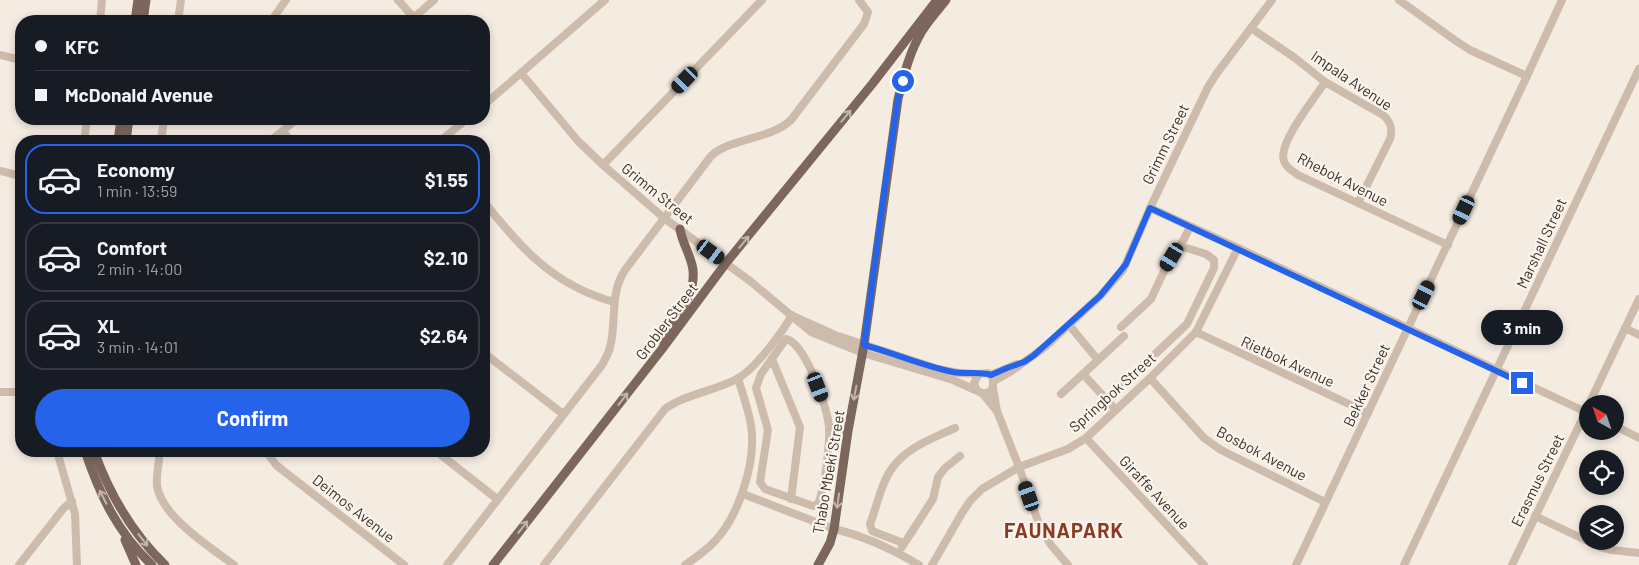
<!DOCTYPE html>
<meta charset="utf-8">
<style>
body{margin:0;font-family:Barlow,sans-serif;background:#242831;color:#f1f3f6;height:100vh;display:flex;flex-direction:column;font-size:19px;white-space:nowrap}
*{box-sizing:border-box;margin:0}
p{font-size:16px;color:#9ea1a6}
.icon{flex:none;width:28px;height:28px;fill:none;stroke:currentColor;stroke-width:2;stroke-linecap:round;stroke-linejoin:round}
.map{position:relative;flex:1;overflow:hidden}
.side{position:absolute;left:15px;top:135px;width:475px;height:322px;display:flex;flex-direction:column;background:#171b24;border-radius:20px;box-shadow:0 2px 8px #0003}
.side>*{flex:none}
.top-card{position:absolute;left:15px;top:15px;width:475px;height:110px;border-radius:20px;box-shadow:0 2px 8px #0003;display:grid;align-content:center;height:110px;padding:0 20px;background:#171b24}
.needle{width:32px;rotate:320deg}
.fabs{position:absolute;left:1579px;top:395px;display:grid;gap:10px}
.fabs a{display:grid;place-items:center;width:45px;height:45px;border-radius:50%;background:#171b24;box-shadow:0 2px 8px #0003;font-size:25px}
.end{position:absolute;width:22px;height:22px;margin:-11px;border:6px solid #2563eb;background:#fff;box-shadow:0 0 0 2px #fff}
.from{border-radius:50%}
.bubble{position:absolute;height:35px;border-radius:18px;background:#171b24;box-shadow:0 2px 8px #0003;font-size:16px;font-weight:700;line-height:35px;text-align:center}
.car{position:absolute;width:15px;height:30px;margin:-15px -8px;border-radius:6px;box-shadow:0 0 4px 1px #0007;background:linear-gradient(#222 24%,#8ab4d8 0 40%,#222 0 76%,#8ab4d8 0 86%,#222 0)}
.top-card b{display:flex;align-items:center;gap:18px;height:48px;font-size:19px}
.top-card b+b{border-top:1px solid #363941}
.top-card i{width:12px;height:12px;background:#f1f3f6}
ul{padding:9px 0 0;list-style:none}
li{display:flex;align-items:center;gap:15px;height:70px;margin:0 10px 8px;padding:0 10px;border:2px solid #363941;border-radius:20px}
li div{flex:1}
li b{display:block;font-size:19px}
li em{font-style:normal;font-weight:700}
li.on{border-color:#2563eb}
li>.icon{width:45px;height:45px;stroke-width:1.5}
.action{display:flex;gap:10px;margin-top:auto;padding:10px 20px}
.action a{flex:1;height:58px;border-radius:30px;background:#2563eb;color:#fff;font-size:20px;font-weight:700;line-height:58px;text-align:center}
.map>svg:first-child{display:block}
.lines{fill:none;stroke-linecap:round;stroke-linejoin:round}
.minor{stroke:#cdbbac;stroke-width:8}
.major{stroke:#7d675c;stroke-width:9}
.oneway{stroke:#c2b5ac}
.route{stroke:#2563eb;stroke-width:6}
.labels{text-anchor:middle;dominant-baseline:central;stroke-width:4.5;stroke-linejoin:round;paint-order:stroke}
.street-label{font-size:15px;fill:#3b302b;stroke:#fbf5ee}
.district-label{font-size:20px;font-weight:bold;letter-spacing:1px;fill:#8c3b22;stroke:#fbf5ee}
</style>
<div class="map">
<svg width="1639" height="565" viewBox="0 0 1639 565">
<rect width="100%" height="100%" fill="#f4ebe1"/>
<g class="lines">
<g class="minor">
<path d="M 398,0 L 414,18"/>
<path d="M 1399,0 L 1456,41 L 1470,50 L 1527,76"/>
<path d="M 100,21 L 102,0"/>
<path d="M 178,21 L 181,0"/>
<path d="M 271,21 L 286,0"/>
<path d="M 410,21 L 434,0"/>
<path d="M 1251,28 L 1295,58 L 1325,82 L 1383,115 C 1391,122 1393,129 1390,139 L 1358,203"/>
<path d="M 0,55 L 21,60"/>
<path d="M 521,73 L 578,141 L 603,165 L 664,218 L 750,281 L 811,332 L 863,353 L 953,380 L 982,393 L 988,393 L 993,388 L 993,378 L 988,373 L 979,374 L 974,383 L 976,389"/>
<path d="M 1325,82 C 1315,98 1277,144 1284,161 C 1286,168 1293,171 1298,175 L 1448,245"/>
<path d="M 484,105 L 605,0"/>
<path d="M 283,131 L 291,141"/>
<path d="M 84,141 L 87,119"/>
<path d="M 161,141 L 164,119"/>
<path d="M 270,141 L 297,119"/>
<path d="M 440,141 L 467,119"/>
<path d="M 603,165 L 762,0"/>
<path d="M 0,171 L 21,176"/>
<path d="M 484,202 C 522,249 553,285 614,302"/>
<path d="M 1150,208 L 1238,248 L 1588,413"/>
<path d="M 795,317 L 835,335 L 938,369 L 959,373 L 979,374"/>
<path d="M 1069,325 L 1098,360"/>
<path d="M 1121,327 L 1151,299 L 1165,269 L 1184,239 L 1190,227"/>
<path d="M 1625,328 L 1639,335"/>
<path d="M 1196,332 L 1368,413"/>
<path d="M 786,339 C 805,342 828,409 829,427 C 830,444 825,488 818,504 L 813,506 L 765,489 L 760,482 L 768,430 L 756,388 L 761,374 Z"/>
<path d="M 484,353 L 563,414"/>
<path d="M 1151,358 L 1187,324 L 1214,268 L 1214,260 L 1206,254 L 1180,246"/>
<path d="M 772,359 L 800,427 L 791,499"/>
<path d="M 1083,374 L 1124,336"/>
<path d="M 991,375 L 1017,364"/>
<path d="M 1150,378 L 1204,438 L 1221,450 L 1325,502"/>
<path d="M 994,381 L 1010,372 L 1045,347 L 1100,296 L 1123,270 L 1150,208 L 1208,87 L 1217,73 L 1272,0"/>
<path d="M 993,388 L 997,411 L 1019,467 L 1039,524 L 1051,545 L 1068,565"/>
<path d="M 0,392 L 21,392"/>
<path d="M 982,393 L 997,411"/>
<path d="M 1061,394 L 1083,374 L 1116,410"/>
<path d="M 1589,404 L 1639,299"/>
<path d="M 1077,425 L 1146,363"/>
<path d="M 1615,426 L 1639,438"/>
<path d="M 829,427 L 848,431"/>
<path d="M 1086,438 L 1204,565"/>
<path d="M 57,451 L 75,514 L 77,565"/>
<path d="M 160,451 C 159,463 156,475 157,486 C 162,517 210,547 234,565"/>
<path d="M 266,451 L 276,465 L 404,565"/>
<path d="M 436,451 L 497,499"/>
<path d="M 743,494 L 834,529 C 865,536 892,549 919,565"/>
<path d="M 1535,516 L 1600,547 L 1612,550 L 1639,553"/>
<path d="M 903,543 L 872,531 L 870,524 C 877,506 881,483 893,467 C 908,447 933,438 955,428"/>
<path d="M 902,547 L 933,499 L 938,477 L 945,468 L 960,456"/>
<path d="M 19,565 L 63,509 L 72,501"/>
<path d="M 447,565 L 602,365 C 605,359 609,353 610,347 C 617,322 609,294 625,270 L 711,156 C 732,137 770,140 791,120 L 864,24 L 868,12 L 859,0"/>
<path d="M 544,565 L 665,409 C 686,394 714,391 737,379 C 755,369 782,333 792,315"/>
<path d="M 685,565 C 695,558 706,551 715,541 C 738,517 754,467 752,434 C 751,415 743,396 738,378"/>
<path d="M 932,565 L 962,513 L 970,501 L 982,489 L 1019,467 L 1068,449 L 1086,438 L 1150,378 L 1196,332 L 1238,248"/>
<path d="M 1296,565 L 1527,76 L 1562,0"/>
<path d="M 1404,565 L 1639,69"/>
<path d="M 1512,565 L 1588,407"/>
</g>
<g class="major">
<path d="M 135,21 L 138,0"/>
<path d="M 143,21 L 146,0"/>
<path d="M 118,141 L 121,119"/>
<path d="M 126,141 L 129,119"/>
<path d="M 664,344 C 666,336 668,329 672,322 C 684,304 695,293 693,270 C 691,255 682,243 680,229"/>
<path d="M 85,451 C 100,495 117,532 152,565"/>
<path d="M 94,451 C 109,493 133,534 165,565"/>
<path d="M 125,540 L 136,565"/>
<path d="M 493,565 L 662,349 L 726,263 L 873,83 L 937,0"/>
<path d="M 818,565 L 830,543 L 834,529 L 848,431 L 864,345 L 898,99 C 904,75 909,53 922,31 C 929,20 938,10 946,0"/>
</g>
</g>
<defs><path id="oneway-shaft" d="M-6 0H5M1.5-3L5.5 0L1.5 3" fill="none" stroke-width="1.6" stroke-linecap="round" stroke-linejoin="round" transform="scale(1.25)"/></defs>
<g class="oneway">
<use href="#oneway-shaft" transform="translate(846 116) rotate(-51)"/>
<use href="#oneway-shaft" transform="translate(744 242) rotate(-51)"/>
<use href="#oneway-shaft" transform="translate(855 393) rotate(101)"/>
<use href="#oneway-shaft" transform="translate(623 399) rotate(-52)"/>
<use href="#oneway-shaft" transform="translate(103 497) rotate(-117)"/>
<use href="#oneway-shaft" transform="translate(838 501) rotate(98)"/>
<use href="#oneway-shaft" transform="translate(523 527) rotate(-52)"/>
<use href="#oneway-shaft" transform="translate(143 540) rotate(52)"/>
</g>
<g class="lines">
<path class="route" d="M 903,81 L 898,99 L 885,186 L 864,345 C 894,353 923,366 953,372 C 964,374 985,372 991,375 L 1007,368 L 1024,362 L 1033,356 L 1100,296 L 1126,264 L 1150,208 L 1522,383"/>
</g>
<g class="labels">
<g class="street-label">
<text transform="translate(1352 80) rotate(34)">Impala Avenue</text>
<text transform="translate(1165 144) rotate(-64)">Grimm Street</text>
<text transform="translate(1343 179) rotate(27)">Rhebok Avenue</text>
<text transform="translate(658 193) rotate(39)">Grimm Street</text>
<text transform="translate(1541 243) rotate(-65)">Marshall Street</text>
<text transform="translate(666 321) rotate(-53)">Grobler Street</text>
<text transform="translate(1288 361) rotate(25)">Rietbok Avenue</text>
<text transform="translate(1366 385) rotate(-65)">Bekker Street</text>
<text transform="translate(1112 392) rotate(-42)">Springbok Street</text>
<text transform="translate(1262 453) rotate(28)">Bosbok Avenue</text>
<text transform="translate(828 472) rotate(-80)">Thabo Mbeki Street</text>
<text transform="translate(1537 480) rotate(-64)">Erasmus Street</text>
<text transform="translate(1155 492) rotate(47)">Giraffe Avenue</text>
<text transform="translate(354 508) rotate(38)">Deimos Avenue</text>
</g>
<g class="district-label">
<text x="1064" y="530">FAUNAPARK</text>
</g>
</g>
</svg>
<div class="fabs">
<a><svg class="needle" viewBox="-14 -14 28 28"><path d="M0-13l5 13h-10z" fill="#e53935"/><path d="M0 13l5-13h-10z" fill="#9ea1a6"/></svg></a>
<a><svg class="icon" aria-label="locate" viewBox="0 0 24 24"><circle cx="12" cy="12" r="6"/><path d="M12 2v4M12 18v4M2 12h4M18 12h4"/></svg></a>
<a><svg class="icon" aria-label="layers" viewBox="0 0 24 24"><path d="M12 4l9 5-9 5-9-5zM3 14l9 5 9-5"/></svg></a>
</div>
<i class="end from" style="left:903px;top:81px"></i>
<i class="end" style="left:1522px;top:383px"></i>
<div class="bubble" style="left:1481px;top:310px;width:82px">3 min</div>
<i class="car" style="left:685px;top:80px;rotate:224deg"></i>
<i class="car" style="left:1464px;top:210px;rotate:205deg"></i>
<i class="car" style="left:711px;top:252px;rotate:126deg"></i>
<i class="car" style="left:1172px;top:257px;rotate:211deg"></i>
<i class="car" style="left:1424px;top:295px;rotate:26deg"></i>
<i class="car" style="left:818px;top:387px;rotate:159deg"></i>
<i class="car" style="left:1029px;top:496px;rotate:341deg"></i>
<div class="top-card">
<b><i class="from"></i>KFC</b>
<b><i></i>McDonald Avenue</b>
</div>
<section class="side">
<ul>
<li class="on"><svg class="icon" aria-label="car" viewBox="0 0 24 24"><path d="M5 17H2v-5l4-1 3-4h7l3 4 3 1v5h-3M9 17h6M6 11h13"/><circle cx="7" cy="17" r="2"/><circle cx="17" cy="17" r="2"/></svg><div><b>Economy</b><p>1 min · 13:59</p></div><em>$1.55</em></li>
<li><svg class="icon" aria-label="car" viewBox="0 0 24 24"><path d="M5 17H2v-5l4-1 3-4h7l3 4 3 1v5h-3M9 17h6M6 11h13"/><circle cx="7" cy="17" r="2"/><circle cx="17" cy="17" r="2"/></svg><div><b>Comfort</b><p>2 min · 14:00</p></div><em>$2.10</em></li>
<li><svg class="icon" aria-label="car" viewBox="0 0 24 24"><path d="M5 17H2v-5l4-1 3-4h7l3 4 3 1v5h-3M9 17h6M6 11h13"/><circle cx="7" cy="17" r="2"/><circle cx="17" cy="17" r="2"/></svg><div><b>XL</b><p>3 min · 14:01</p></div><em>$2.64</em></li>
</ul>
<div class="action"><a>Confirm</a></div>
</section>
</div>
